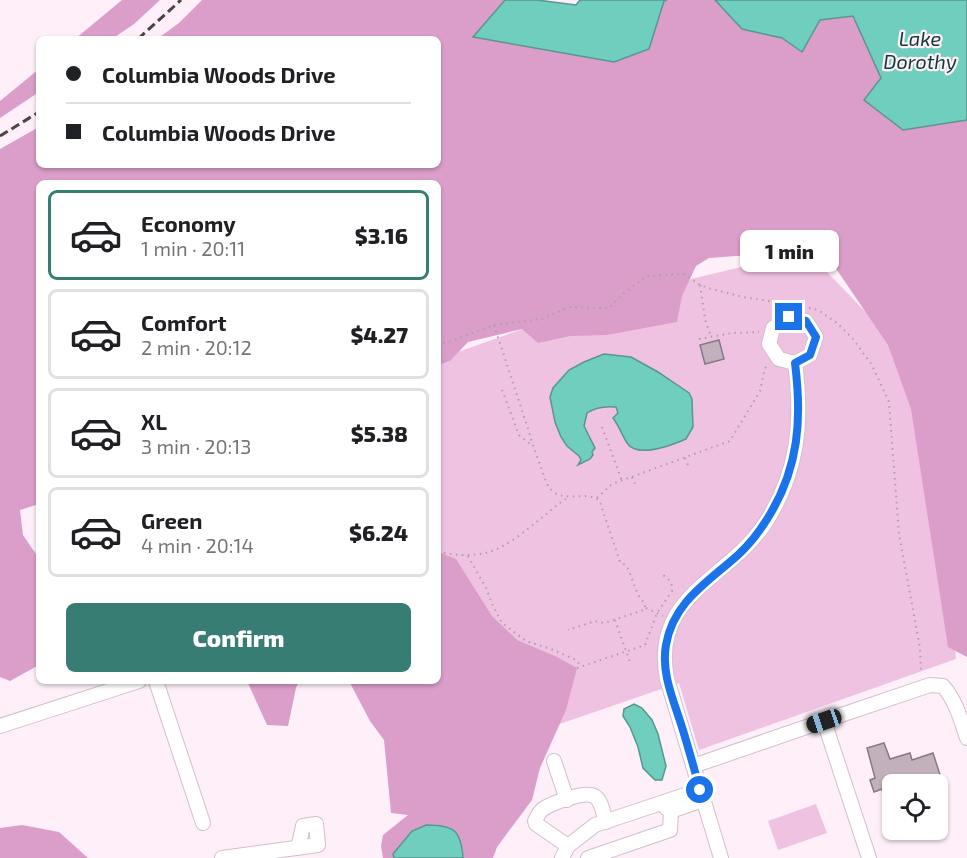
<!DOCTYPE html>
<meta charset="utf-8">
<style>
body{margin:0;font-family:"Exo 2",sans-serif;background:#f2f2f2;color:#202124;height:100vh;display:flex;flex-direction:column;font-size:22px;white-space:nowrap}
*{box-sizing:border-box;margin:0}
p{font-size:20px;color:#757577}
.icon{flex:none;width:33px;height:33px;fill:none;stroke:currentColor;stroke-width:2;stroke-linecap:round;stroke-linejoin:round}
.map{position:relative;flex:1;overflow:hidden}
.panel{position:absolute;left:36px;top:180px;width:405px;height:504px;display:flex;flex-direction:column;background:#fff;border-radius:9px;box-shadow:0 2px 4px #0004}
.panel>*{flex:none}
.hud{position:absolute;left:36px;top:36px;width:405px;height:132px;border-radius:9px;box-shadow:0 2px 4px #0004;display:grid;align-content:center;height:132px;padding:0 30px;background:#fff}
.buttons{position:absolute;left:882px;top:774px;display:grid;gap:12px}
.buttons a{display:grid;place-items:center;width:66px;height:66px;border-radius:9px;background:#fff;box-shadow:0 2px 4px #0004;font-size:30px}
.end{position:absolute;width:27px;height:27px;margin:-14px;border:8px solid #1a73e8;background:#fff;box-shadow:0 0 0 3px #fff}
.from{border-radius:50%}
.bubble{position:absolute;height:42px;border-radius:9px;background:#fff;box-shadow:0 2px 4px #0004;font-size:20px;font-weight:800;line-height:42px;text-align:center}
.car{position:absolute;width:18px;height:36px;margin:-18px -9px;border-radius:8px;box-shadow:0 0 4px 2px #0007;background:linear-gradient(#222 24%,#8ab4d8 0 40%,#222 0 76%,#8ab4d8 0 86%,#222 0)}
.hud b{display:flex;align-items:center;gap:21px;height:57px;font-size:22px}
.hud b+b{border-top:2px solid #e0e0e0}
.hud i{width:15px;height:15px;background:#202124}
ul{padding:10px 0 0;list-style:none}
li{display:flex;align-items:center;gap:18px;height:90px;margin:0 12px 9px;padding:0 18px;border:3px solid #e0e0e0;border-radius:9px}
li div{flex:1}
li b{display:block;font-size:22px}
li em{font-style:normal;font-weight:800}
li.on{border-color:#377d73}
li>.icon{width:54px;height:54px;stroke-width:1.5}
.primary-button{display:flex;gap:12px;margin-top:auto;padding:12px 30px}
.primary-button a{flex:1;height:69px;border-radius:9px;background:#377d73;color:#fff;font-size:24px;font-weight:800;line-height:69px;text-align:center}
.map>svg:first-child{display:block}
.green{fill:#f0c2e2}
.forest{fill:#db9eca}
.water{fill:#70cebf;stroke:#57978e;stroke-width:1.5}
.building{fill:#c2b0bc;stroke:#897984;stroke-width:1.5}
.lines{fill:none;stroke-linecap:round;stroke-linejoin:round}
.minor-casing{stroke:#d1bfcc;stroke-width:16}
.path{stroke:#ab9fa7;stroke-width:2;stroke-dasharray:1.5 4.5;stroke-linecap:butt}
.minor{stroke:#fff;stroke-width:14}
.rail{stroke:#4a4247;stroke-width:3;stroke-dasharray:9 4.5;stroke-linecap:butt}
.route{stroke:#1a73e8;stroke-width:8}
.labels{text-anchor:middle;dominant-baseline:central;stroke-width:4.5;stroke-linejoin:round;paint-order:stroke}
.water-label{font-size:20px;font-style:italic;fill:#0e3b35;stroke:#feeff9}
</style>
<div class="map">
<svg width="967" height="858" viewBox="0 0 967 858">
<rect width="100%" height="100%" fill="#feeff9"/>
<g class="green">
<path d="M 807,251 L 902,350 L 939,462 L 956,659 L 699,750 L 679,683 L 545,729 L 438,556 L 438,359 L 604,300 Z"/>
<path d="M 816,804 L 827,833 L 778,850 L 768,821 Z"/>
</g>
<g class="forest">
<path d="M 122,0 L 160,0 L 134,24 L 112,39 L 75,39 Z"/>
<path d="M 202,0 L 505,0 L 473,37 L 649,49 L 664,1 L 667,0 L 715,0 L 742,29 L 782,38 L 801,52 L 820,20 L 854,16 L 881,78 L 864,100 L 903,130 L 967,120 L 967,657 L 948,647 L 911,409 L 888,345 L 837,270 L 807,251 L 709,258 L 696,266 L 682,296 L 677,322 L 607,335 L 570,336 L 538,343 L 522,329 L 468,342 L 450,361 L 438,365 L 438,183 L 39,183 L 39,504 L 20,510 L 23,535 L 38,557 L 39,561 L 39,665 L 10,681 L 0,677 L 0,149 L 39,127 L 39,165 L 438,165 L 438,39 L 157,39 L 179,23 Z"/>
<path d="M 39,69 L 39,92 L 0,118 L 0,101 Z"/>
<path d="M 438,552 L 456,559 L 492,616 L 517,640 L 555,656 L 577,668 L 566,710 L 540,768 L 532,800 L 497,847 L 493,858 L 383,858 L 381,846 L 383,835 L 408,815 L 391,813 L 384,740 L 370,721 L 349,681 L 438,681 Z"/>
<path d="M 247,681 L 299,681 L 296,688 L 288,726 L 267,725 Z"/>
<path d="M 22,825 L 59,832 L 88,858 L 0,858 L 0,828 Z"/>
</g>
<g class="water">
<path d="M 505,0 L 537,0 L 576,5 L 580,0 L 667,0 L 664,1 L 649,49 L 614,62 L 473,37 Z"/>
<path d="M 715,0 L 967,0 L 967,120 L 903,130 L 864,100 L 881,78 L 853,16 L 820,20 L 802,52 L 782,38 L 742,29 Z"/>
<path d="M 604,354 L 631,357 L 658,372 L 689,393 L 692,399 L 693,427 L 686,439 C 672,445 638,459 627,443 C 622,435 619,426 613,418 L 618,413 L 616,407 C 606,406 596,407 587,413 L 584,426 L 595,448 L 592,452 L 593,455 L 590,459 L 578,465 L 581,460 L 579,456 L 567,446 L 561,437 L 555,422 L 550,397 L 553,388 L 569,370 L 584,362 Z"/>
<path d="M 634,704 L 642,708 L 652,720 L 658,734 L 666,766 L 662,780 L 655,780 L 643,768 L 638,747 L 630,727 L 623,716 L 624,709 Z"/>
<path d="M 426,825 C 454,825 461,830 463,858 L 394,858 L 393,854 L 412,831 Z"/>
</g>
<g class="building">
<path d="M 719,340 L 724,359 L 705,364 L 700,345 Z"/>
<path d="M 884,743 L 890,759 L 910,753 L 912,760 L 933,753 L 943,784 L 892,784 L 892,815 L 891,815 L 882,789 L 874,792 L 870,780 L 875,778 L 867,748 Z"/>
</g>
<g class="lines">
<g class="minor-casing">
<g id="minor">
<path d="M 789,317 L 806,321 L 816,337 L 810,355 L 795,363 L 779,359 L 769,344 L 773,328 Z"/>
<path d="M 156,681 L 203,823"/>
<path d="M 824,721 L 869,858"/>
<path d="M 0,726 L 139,681"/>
<path d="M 554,761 L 567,800"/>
<path d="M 693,766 L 850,712 L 930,685 L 943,686 C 956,701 961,720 967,738"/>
<path d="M 666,808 L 671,811 L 703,800"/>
<path d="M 568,846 L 536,824 L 535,821 C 537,817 539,812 543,809 C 552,803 584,791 594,796 C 602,800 603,814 606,822"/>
<path d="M 222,858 L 318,845 L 316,824 L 303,826 L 298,848"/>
<path d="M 562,858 L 568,846 L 595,825 L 700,790"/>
<path d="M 588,858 L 670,830 L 671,811"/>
<path d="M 721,858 L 667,679 C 651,595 726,581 764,525 C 798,474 803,423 795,363"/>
</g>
</g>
<g class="path">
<path d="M 700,285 L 705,319 L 711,337"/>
<path d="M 809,308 L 818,310 L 837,323 L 853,339 L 872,365 L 889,402 L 899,534 L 920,648 L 921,674"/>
<path d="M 494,325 C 506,362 518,398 530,435 C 533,447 538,459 542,470 C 544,476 546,483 549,487 C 562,506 589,488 600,502 L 620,562 L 627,566 L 638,595 L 645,604 L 645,609 L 641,611 L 604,623 L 595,621 L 568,630"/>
<path d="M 699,339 L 732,333 L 759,332"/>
<path d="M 438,346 L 494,325 L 542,319 L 569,307 L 609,308 L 624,293 L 647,276 L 684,274 L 700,285 L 708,288 L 743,297 L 786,304"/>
<path d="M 502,390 L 519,435 L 531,445"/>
<path d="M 602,427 L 622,481"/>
<path d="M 685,458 L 688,465"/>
<path d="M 632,477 L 635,484"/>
<path d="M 597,498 L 612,484 L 730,441 L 760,391 L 765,368 L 769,364"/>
<path d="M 438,552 C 454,555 473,557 489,552 C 509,546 527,529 544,516 C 553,509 559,502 570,497"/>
<path d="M 468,556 L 486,588 L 493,606 L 502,623 L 526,641 L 551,649 L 574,659 L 582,666"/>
<path d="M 646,608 L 663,616"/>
<path d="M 615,620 L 631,665"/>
<path d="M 577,668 L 645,645 L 657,613 L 672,591 C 673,584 669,579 663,575"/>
</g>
<use href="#minor" class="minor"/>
<g class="rail">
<path d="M 138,39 L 181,0"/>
<path d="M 0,136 L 39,112"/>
</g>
</g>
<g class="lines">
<path class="route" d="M 700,790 C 694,768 688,746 681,724 C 673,699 661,672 666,645 C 673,602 708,582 738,555 C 750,544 760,531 769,516 C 799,467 802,419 795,363 L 810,355 L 816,337 L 806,321 L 789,317"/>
</g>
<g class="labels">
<g class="water-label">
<text x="920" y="38">Lake<tspan x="920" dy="23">Dorothy</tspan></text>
</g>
</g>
</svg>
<div class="buttons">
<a><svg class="icon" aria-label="locate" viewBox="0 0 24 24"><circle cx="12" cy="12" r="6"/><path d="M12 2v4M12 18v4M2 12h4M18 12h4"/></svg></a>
</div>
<i class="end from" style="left:700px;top:790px"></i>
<i class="end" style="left:789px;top:317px"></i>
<div class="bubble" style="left:740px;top:230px;width:99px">1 min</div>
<i class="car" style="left:824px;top:721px;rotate:251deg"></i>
<div class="hud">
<b><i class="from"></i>Columbia Woods Drive</b>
<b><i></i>Columbia Woods Drive</b>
</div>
<section class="panel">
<ul>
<li class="on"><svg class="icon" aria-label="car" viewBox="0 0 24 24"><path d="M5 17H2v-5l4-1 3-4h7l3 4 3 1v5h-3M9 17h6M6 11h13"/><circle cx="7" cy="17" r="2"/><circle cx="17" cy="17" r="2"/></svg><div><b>Economy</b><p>1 min · 20:11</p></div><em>$3.16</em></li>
<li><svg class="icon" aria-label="car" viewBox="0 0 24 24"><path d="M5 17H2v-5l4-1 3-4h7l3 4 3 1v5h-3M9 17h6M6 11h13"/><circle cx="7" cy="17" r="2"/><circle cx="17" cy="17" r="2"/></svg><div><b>Comfort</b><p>2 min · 20:12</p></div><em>$4.27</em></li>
<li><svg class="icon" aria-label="car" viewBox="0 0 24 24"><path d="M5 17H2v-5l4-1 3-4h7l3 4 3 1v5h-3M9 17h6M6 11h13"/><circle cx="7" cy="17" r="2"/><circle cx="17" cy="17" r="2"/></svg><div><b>XL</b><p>3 min · 20:13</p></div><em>$5.38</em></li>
<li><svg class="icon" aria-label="car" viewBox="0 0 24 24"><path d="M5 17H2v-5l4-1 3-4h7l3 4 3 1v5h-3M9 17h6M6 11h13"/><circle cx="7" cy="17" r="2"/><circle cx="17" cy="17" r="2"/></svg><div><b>Green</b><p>4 min · 20:14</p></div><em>$6.24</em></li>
</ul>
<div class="primary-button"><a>Confirm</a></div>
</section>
</div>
